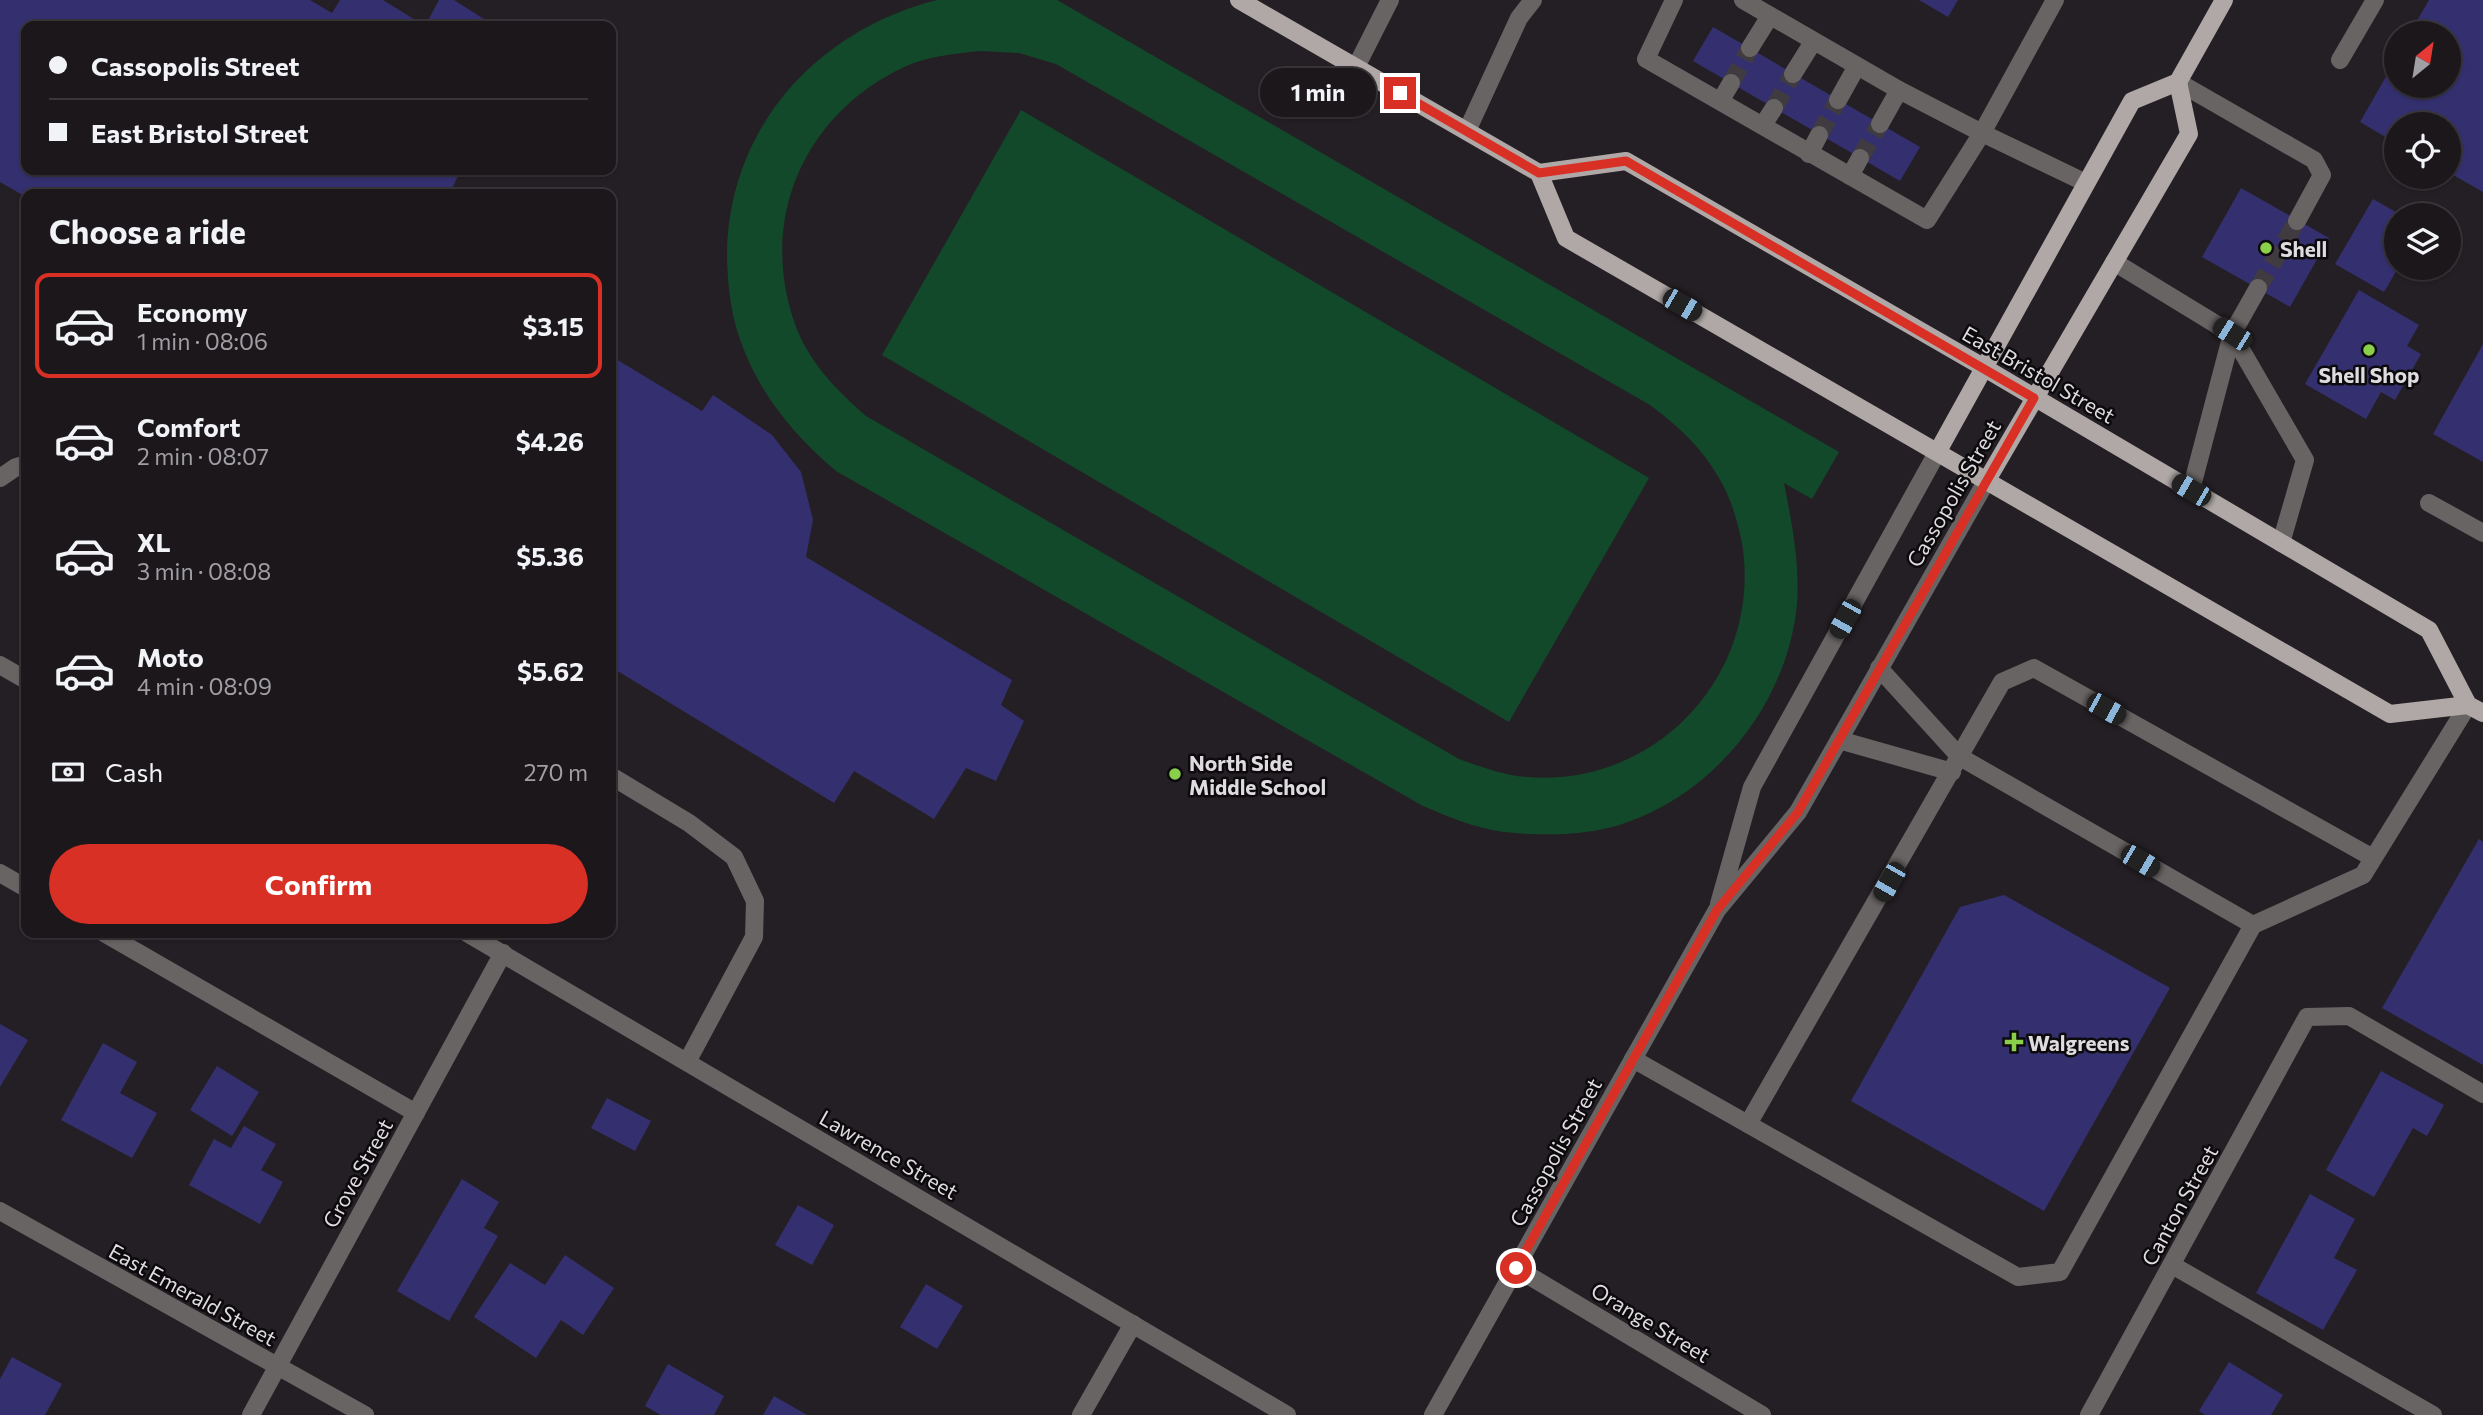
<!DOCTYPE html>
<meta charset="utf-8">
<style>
body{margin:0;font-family:Commissioner,sans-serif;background:#282428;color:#f1f3f6;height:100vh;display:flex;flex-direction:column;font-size:26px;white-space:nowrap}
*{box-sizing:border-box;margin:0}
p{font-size:23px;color:#a09fa3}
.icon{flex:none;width:38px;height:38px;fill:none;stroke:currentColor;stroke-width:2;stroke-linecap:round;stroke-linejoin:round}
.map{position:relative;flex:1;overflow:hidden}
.sheet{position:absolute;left:21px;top:189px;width:595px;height:749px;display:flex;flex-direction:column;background:#1b171b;border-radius:14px;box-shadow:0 2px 5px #0004,0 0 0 2px #39363a}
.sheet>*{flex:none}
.guide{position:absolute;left:21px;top:21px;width:595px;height:154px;border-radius:14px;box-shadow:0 2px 5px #0004,0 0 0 2px #39363a;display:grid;align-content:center;height:154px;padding:0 28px;background:#1b171b}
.needle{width:46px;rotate:30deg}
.buttons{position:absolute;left:2384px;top:21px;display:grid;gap:14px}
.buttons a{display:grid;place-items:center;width:77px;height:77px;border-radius:50%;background:#1b171b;box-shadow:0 2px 5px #0004,0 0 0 2px #39363a;font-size:35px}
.end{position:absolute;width:32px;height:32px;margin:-16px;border:9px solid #d93025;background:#fff;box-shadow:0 0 0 4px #fff}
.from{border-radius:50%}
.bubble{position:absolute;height:49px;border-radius:24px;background:#1b171b;box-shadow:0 2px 5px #0004,0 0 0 2px #39363a;font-size:23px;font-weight:700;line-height:49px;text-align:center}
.car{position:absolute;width:21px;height:42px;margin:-21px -10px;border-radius:9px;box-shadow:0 0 5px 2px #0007;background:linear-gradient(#222 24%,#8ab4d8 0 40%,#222 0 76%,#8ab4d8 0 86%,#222 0)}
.guide b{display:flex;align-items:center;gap:24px;height:66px;font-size:26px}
.guide b+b{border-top:2px solid #39363a}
.guide i{width:18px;height:18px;background:#f1f3f6}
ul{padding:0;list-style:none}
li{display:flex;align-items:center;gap:21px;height:105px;margin:0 14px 10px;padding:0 14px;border:4px solid transparent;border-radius:14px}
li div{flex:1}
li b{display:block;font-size:26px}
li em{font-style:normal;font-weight:700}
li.current{border-color:#d93025}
li>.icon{width:63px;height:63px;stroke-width:1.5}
h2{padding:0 28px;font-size:32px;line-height:84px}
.pay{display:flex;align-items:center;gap:18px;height:77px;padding:0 28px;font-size:26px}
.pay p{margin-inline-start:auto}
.action{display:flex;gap:14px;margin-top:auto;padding:14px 28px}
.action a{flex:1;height:80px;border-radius:42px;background:#d93025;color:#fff;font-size:28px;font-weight:700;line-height:80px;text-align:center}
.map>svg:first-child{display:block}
.green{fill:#13492b;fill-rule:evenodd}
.building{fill:#34306f}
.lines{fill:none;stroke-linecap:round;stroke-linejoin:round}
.minor-tunnel{stroke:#403b40;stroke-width:18;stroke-dasharray:18 9;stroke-linecap:butt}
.minor{stroke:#686463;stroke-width:18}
.major{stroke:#afa8a6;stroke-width:18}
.route{stroke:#d93025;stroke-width:9}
.poi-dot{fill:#89cf49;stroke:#0c0a0c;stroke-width:2.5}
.labels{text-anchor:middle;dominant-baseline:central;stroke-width:5;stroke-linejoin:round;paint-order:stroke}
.poi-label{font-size:21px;font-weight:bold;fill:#dfdcdf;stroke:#0c0a0c;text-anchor:start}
.street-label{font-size:21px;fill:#dfdcdf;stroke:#0c0a0c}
</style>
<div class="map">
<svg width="2483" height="1415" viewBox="0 0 2483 1415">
<rect width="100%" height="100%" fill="#241f24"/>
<g class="green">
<path d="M 937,0 L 1057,0 L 1839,452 L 1812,499 L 1784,483 C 1792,524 1800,563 1797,604 C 1788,701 1717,792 1625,823 C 1589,836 1542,836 1504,832 C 1475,828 1449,817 1423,806 L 836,471 C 796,437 764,400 744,350 C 731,319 727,284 727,251 C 730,126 818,30 937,0 ZM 980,51 L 1019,53 L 1056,64 L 1650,405 C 1682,429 1706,452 1724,487 C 1733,505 1738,524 1742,543 C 1763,673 1657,788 1526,777 C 1503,775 1481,767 1459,759 L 866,416 C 836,390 808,361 795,324 C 758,220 804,115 902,68 C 926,56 953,54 980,51 Z"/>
<path d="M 1021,110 L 1649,478 L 1509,722 L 882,355 Z"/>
</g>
<g class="building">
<path d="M 0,0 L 310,0 L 332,13 L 340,0 L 383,0 L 425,26 L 439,0 L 454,0 L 495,26 L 26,26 L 26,170 L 461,170 L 449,194 L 26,194 L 26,197 L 0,182 Z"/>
<path d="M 1919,0 L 1958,0 L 1948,17 Z"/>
<path d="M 2429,0 L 2483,0 L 2483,192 L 2448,172 L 2448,124 L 2396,124 L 2396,143 L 2360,122 L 2396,59 L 2396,86 L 2448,86 L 2448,33 L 2410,33 Z"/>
<path d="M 1713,27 L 1920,147 L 1900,181 L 1693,61 Z"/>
<path d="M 2241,188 L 2329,238 L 2290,307 L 2202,257 Z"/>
<path d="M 2373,199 L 2401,215 L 2396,215 L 2396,268 L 2398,268 L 2384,292 L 2335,264 Z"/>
<path d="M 2359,290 L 2419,325 L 2407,346 L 2421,354 L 2395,400 L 2381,392 L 2366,419 L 2305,384 Z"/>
<path d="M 2483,344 L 2483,462 L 2433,434 Z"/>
<path d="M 611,356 L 702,411 L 713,395 L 772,435 L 801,472 L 813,520 L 806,557 L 1012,680 L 1001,705 L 1024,721 L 996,781 L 966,768 L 934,819 L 854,771 L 834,803 L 611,667 Z"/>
<path d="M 2479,839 L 2483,842 L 2483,1065 L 2382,1008 Z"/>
<path d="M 2004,895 L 2170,988 L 2044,1211 L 1851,1101 L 1960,907 Z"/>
<path d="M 0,1024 L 28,1040 L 0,1087 Z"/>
<path d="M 103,1043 L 137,1062 L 120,1093 L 157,1113 L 132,1158 L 61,1120 Z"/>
<path d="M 217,1066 L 259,1092 L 232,1136 L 190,1110 Z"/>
<path d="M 2381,1071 L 2444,1105 L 2427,1136 L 2413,1128 L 2374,1197 L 2326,1170 Z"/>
<path d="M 607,1098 L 651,1121 L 635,1151 L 591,1128 Z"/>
<path d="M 244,1126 L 276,1144 L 261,1170 L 283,1182 L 260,1224 L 189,1185 L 214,1139 L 231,1148 Z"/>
<path d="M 462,1179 L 499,1202 L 484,1228 L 498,1236 L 449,1321 L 397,1291 Z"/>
<path d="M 2310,1194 L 2355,1219 L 2334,1258 L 2357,1270 L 2323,1330 L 2256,1293 Z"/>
<path d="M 798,1205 L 834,1225 L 812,1265 L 775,1245 Z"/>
<path d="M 565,1255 L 614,1288 L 583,1335 L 561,1320 L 536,1358 L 474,1317 L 510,1263 L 545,1285 Z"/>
<path d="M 926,1284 L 963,1306 L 937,1349 L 900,1327 Z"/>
<path d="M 12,1357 L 62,1384 L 45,1415 L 0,1415 L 0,1379 Z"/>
<path d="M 2229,1362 L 2283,1395 L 2271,1415 L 2205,1415 L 2199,1411 Z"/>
<path d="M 668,1364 L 724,1396 L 714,1415 L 661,1415 L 645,1406 Z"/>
<path d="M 774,1396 L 807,1415 L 763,1415 Z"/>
</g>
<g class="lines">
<g class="minor-tunnel">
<path d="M 1731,83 L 1750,48"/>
<path d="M 1774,108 L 1793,74"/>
<path d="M 1819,135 L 1838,100"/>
<path d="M 1860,158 L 1880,124"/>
<path d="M 2258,288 L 2297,221"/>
</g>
<g class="minor">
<path d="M 1674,0 L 1646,59 L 1927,220 L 1982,133 L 2086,183"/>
<path d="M 1743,0 L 1899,90 L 1982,133 L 2055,0"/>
<path d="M 1750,48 L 1770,16"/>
<path d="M 2340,60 L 2375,0"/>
<path d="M 1356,67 L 1390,0"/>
<path d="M 1793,74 L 1813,42"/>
<path d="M 2178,82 L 2314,160 L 2322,175 L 2297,221"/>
<path d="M 1721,100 L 1731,83"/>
<path d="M 1838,100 L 1857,66"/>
<path d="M 1880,124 L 1899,90"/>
<path d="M 1763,125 L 1774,108"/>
<path d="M 1467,131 L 1519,18 L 1533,0"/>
<path d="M 1809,154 L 1819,135"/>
<path d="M 1850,176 L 1860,158"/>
<path d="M 2114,262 L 2232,334 L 2305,460 L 2281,543"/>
<path d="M 0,478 L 16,467 L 26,464"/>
<path d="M 2191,490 L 2232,334 L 2258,288"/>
<path d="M 2429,503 L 2483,533"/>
<path d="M 0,665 L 26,680"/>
<path d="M 1879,668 L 1960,757 L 2253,925"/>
<path d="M 1839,740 L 1952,772"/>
<path d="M 611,776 L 689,823 L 734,857 L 755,901 L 754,937 L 687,1062"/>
<path d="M 0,873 L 26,888"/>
<path d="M 1719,904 L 1752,787 L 1938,451"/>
<path d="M 104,933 L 416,1113"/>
<path d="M 467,933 L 1287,1415"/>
<path d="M 1633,1059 L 2018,1277 L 2060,1272 L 2253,925 L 2363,875 L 2468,705"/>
<path d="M 1748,1124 L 2002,682 L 2034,668 L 2373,858"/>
<path d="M 0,1211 L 365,1415"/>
<path d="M 2172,1265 L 2433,1415"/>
<path d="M 1516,1268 L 1762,1415"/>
<path d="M 251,1415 L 503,953"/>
<path d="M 1081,1415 L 1133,1324"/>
<path d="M 1433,1415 L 1717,910 L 1798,812 L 1987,480"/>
<path d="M 2089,1415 L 2307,1017 L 2349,1016 L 2483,1094"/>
</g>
<g class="major">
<path d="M 1239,0 L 1539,173 L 1626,161 L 1983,367 L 2429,630 L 2468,705 L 2483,713"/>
<path d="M 1539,173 L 1566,238 L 2390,714 L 2468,705"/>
<path d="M 1938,451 L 2132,101 L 2178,82 L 2224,0"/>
<path d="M 1987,480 L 2189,134 L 2178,82"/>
</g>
</g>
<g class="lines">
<path class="route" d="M 1400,93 L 1539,173 L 1626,161 L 2034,398 L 1798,812 L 1717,910 L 1516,1268"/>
</g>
<g class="poi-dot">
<circle cx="2266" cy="248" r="7"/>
<circle cx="2369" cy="350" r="7"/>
<circle cx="1175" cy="774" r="7"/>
<path d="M2010.5 1031.5h7v7h7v7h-7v7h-7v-7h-7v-7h7z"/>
</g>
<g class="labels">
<g class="poi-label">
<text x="2280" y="248">Shell</text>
<text x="2369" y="374" text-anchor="middle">Shell Shop</text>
<text x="1189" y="762">North Side<tspan x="1189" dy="24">Middle School</tspan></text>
<text x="2028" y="1042">Walgreens</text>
</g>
<g class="street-label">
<text transform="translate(2039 374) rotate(30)">East Bristol Street</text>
<text transform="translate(1953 493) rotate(-60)">Cassopolis Street</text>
<text transform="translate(1555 1152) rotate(-61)">Cassopolis Street</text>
<text transform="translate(889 1154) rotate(30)">Lawrence Street</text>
<text transform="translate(357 1173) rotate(-61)">Grove Street</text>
<text transform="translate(2179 1205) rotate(-61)">Canton Street</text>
<text transform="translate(193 1294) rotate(29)">East Emerald Street</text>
<text transform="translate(1651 1322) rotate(31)">Orange Street</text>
</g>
</g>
</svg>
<div class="buttons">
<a><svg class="needle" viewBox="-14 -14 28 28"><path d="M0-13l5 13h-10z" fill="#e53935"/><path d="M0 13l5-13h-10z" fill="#a09fa3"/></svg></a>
<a><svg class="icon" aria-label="locate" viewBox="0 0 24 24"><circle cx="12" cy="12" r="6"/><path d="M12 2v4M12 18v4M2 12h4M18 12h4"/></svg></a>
<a><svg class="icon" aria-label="layers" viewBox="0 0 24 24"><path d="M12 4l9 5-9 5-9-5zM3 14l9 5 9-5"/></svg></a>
</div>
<i class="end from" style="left:1516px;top:1268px"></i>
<i class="end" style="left:1400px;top:93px"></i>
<div class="bubble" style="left:1260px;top:68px;width:116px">1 min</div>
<i class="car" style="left:1682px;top:305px;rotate:120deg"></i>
<i class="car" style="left:2232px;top:334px;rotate:302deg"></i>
<i class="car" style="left:2191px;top:490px;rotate:300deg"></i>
<i class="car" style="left:1845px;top:619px;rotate:209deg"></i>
<i class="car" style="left:2106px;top:709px;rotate:119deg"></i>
<i class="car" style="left:2140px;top:861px;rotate:120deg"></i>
<i class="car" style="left:1889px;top:882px;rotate:210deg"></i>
<div class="guide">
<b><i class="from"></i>Cassopolis Street</b>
<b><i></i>East Bristol Street</b>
</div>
<section class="sheet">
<h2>Choose a ride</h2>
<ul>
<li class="current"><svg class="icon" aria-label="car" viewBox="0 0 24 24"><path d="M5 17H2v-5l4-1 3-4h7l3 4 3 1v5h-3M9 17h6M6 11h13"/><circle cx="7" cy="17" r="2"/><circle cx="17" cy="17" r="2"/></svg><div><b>Economy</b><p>1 min · 08:06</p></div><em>$3.15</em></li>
<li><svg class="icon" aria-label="car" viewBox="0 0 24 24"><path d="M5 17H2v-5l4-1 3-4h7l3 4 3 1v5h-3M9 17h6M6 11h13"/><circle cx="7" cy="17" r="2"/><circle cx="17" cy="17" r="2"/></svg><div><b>Comfort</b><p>2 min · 08:07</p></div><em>$4.26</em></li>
<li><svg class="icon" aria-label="car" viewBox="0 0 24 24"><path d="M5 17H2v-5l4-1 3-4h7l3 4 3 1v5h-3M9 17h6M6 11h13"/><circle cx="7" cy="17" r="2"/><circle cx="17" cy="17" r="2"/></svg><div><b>XL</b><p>3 min · 08:08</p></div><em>$5.36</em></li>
<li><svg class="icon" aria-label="car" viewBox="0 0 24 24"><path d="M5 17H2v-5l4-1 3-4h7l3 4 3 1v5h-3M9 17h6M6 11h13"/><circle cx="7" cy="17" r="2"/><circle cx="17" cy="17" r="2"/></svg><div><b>Moto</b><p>4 min · 08:09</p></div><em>$5.62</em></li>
</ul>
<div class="pay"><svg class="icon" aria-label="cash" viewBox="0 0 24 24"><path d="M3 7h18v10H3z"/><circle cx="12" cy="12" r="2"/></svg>Cash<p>270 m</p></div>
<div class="action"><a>Confirm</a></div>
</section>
</div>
